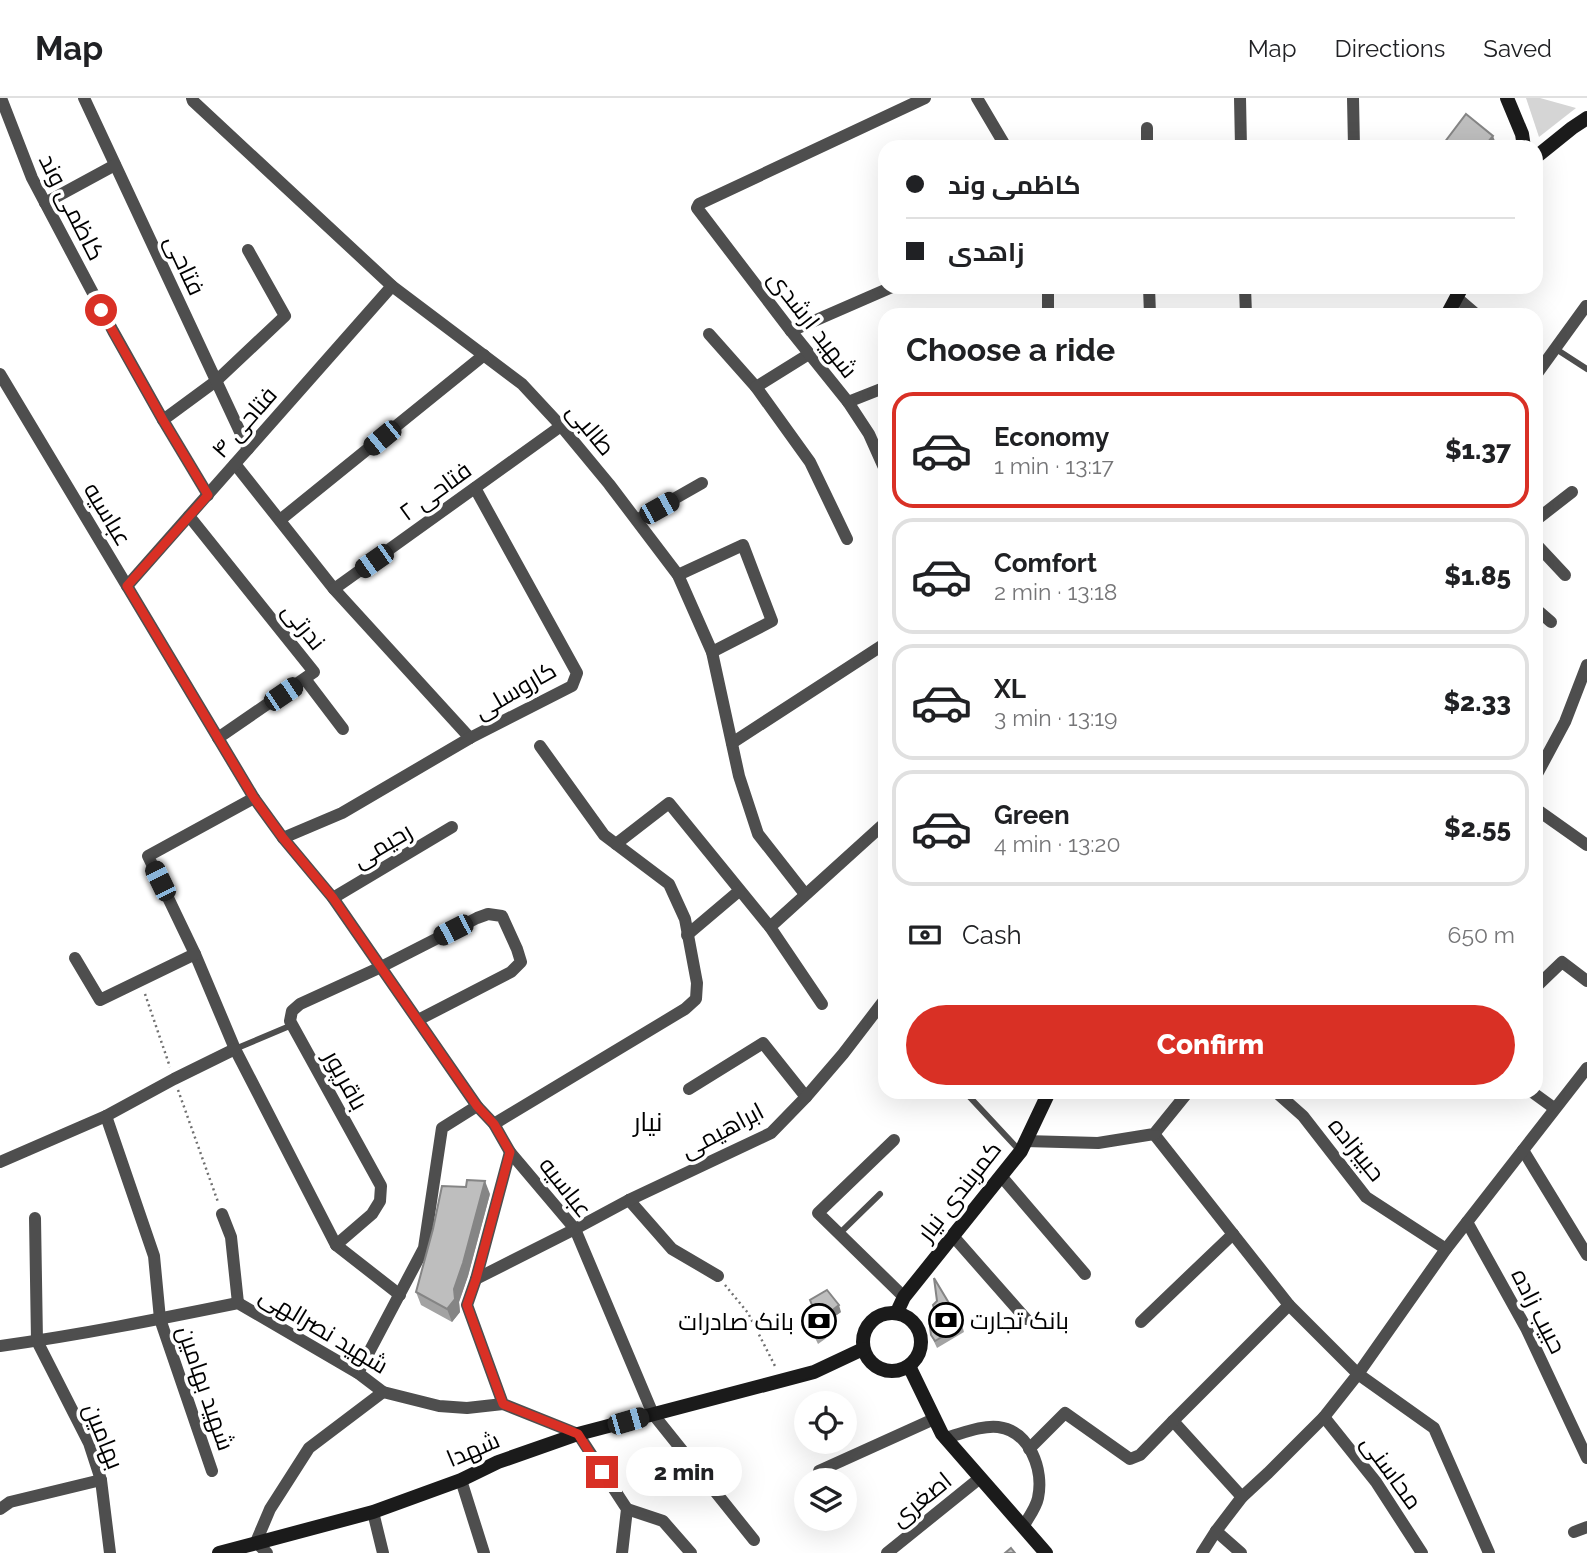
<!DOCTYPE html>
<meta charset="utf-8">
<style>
body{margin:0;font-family:Raleway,Cairo,sans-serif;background:#f2f2f2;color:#202124;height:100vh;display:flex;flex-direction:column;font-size:26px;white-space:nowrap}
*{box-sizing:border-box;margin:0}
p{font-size:23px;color:#757577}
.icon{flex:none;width:38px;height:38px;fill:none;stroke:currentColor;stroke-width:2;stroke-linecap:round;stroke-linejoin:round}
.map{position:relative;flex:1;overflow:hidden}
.details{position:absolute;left:878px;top:210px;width:665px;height:791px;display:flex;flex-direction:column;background:#fff;border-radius:21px;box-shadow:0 7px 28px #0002}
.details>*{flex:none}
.hud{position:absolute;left:878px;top:42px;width:665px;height:154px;border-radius:21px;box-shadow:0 7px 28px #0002;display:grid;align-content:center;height:154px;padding:0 28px;background:#fff}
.buttons{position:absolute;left:794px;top:1293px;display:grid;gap:14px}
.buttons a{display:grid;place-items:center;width:63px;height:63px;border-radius:50%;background:#fff;box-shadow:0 7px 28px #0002;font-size:35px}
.end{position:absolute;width:32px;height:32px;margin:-16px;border:9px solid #d93025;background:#fff;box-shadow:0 0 0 4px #fff}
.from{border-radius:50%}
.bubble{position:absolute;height:49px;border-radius:24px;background:#fff;box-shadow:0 7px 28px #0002;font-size:23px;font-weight:800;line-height:49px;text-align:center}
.car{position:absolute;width:21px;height:42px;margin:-21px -10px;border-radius:9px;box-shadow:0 0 5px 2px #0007;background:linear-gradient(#222 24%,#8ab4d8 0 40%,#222 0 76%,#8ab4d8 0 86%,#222 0)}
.hud b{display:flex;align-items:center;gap:24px;height:66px;font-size:26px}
.hud b+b{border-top:2px solid #e0e0e0}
.hud i{width:18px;height:18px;background:#202124}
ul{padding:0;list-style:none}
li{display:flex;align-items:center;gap:21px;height:116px;margin:0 14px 10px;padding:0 14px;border:4px solid #e0e0e0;border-radius:21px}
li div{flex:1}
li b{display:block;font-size:26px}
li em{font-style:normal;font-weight:800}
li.on{border-color:#d93025}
li>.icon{width:63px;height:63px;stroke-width:1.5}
h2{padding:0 28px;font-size:32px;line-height:84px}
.pay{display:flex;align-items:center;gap:18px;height:77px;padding:0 28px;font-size:26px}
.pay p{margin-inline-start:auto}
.button{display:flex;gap:14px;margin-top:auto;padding:14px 28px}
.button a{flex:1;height:80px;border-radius:42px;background:#d93025;color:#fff;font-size:28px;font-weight:800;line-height:80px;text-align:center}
header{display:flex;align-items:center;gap:42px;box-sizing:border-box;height:98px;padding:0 35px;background:#fff;border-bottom:2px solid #e0e0e0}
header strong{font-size:33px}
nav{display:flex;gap:38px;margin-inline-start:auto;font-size:24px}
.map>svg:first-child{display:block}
.green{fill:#d5d5d5}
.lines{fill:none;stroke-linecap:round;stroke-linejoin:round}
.path{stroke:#707070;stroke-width:2.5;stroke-dasharray:2 3.5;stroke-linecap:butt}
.lane{stroke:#4e4e4e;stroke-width:6}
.street{stroke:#4e4e4e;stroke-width:12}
.secondary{stroke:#1b1b1b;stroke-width:14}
.wall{fill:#a3a3a3}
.shaded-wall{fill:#858585}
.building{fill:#bebebe;stroke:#858585;stroke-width:2}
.route{stroke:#d93025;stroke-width:9}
.labels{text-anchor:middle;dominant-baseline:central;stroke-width:7;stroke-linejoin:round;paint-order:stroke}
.street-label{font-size:24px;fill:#000;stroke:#fff}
.poi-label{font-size:24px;fill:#000;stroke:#fff;text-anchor:start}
.neighbourhood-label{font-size:26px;fill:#000;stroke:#fff}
</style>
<header>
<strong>Map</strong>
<nav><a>Map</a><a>Directions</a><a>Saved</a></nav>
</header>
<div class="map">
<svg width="1587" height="1455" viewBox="0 0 1587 1455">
<rect width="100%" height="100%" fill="#fff"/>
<path class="green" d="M 1526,0 L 1540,0 L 1576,10 L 1539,39 Z"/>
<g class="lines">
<g class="path">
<path d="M 145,896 L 170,969"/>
<path d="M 178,992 L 218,1104"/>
<path d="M 725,1187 L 748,1215 L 776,1270"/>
</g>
<g class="lane">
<path d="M 1556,251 L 1587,271"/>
<path d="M 235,951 L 292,927"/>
<path d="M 965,994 L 1019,1052"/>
<path d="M 839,1136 L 880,1096"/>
</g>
<g class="street">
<path d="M 1,0 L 32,80 L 113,233 L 163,322 L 216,283 L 285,218 L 248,152"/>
<path d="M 84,0 L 248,351"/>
<path d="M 192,0 L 193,3 L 392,188 L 522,286 L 561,328 L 609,386 L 678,477 L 712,554 L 739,678 L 758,736 L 805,796"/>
<path d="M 977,0 L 1006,49"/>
<path d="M 1240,0 L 1241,49"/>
<path d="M 1353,0 L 1354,49"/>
<path d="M 1147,30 L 1147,49"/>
<path d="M 45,105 L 115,67"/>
<path d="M 1048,189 L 1048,217"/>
<path d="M 1149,189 L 1150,217"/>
<path d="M 1245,189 L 1246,217"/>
<path d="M 1456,199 L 1477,217"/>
<path d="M 791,233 L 892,189"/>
<path d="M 709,236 L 756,289 L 810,364 L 847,441"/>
<path d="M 0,276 L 254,700 L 283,740 L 333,800 L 477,1008 L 494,1026 L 510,1054 L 575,1131 L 653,1316 L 754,1442"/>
<path d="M 1536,277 L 1586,208"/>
<path d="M 756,289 L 809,256"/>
<path d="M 848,304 L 886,289"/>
<path d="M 163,322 L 208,397"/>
<path d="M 235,366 L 334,491 L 470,640"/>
<path d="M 886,374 L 869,336 L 848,304 L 791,233 L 697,110 L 699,106 L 925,0"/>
<path d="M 189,418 L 314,574 L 218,640"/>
<path d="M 280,422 L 484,257"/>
<path d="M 637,422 L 702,385"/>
<path d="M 1536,422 L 1572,394"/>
<path d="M 1536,446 L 1565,477"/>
<path d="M 678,477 L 743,447 L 772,523 L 712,554"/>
<path d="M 127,488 L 392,188"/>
<path d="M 334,491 L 561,328"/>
<path d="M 1536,511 L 1551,524"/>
<path d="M 305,581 L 343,631"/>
<path d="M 732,645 L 886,545"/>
<path d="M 1536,678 L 1565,624 L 1587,567"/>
<path d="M 254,700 L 148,758 L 195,856 L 235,951 L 336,1147 L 400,1197"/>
<path d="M 1536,711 L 1587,747"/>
<path d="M 283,740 L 342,715 L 470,640 L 572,588 L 577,575 L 475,390"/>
<path d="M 616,746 L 669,705 L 770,829"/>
<path d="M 333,800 L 452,729"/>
<path d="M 687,837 L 739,793"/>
<path d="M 75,860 L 100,902 L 195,856"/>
<path d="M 1536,889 L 1562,864 L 1587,883"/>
<path d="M 822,906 L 770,829 L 886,724"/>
<path d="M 689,991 L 763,945 L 806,999"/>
<path d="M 1276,994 L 1303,1018 L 1366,1099 L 1446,1151"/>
<path d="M 1532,994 L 1554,1010"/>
<path d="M 106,1018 L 154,1158 L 160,1221 L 212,1373"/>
<path d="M 494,1026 L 685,911 L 696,901 L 697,885 L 685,821 L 669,786 L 604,737 L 540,648"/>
<path d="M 1154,1036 L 1289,1207 L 1173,1323 L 1242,1399"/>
<path d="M 894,1042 L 818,1115 L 904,1199"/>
<path d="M 1025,1043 L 1098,1045 L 1154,1036 L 1188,994"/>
<path d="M 1523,1052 L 1587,1157"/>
<path d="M 510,1054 L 476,1181 L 467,1207 L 503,1306 L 578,1336 L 627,1411 L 622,1455"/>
<path d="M 0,1064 L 106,1018 L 174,981 L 235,951"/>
<path d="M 1001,1078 L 1085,1176"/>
<path d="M 629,1102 L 672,1151 L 718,1178"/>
<path d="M 222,1116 L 231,1139 L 238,1205"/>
<path d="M 35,1120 L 37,1243 L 89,1345 L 101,1382 L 110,1455"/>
<path d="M 1467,1124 L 1526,1230 L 1587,1360"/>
<path d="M 953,1138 L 1026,1221"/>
<path d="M 336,1147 L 372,1116 L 380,1103 L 381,1088 L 290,923 L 292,913 L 300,906 L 381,869 L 477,820 L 488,816 L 502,818 L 517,851 L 521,864 L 511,874 L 418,922"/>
<path d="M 476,1181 L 575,1131 L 629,1102 L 771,1035 L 806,999 L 843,956 L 886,900"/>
<path d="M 1289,1207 L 1358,1276 L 1434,1330 L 1489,1455"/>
<path d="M 1141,1224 L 1233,1136"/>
<path d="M 0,1248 C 80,1237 159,1221 238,1205 L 358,1275 L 383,1294 L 439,1308 L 467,1310 L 503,1306"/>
<path d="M 358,1275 L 424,1150 L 442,1030 L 477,1008"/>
<path d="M 1324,1319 L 1376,1384 L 1422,1455"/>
<path d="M 945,1340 C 961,1336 982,1327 998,1329 C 1030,1333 1044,1372 1038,1400 C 1036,1410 1028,1420 1023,1429"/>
<path d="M 1029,1351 L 1065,1315 L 1130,1361 L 1140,1357 L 1173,1323"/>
<path d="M 819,1373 L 934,1321"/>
<path d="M 461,1382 L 484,1455"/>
<path d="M 0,1411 L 10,1404 L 101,1382"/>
<path d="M 627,1411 L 663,1423 L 691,1455"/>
<path d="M 373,1414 L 383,1455"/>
<path d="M 1216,1433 L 1241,1455"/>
<path d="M 1574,1434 L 1587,1429"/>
<path d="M 267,1455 L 256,1444 L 270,1411 L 309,1350 L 383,1294"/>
<path d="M 887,1455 L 980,1380"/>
<path d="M 1202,1455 L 1216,1433 L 1242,1399 L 1268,1375 L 1324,1319 L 1358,1276 L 1446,1151 L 1587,970"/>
</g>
<g class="secondary">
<path d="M 1507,0 L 1522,36 L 1524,49"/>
<path d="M 1536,59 L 1572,30 L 1587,20"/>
<path d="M 1447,217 L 1462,189"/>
<path d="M 897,1214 L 904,1199 L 1021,1053 L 1049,994"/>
<circle cx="892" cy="1244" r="29"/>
<path d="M 909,1268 L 942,1336 L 1046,1455"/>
<path d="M 219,1455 L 373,1414 L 461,1382 L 498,1364 L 578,1336 L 814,1274 L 863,1251"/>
</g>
</g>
<g class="wall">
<path d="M 490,1096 L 468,1178 L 459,1204 L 460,1214 L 452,1224 L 421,1207 L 416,1194 Z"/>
<path d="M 841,1214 L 831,1221 L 832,1226 L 825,1241 L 818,1246 L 804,1217 Z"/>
<path d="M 962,1227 L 964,1234 L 937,1250 L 931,1237 Z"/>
</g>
<g class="shaded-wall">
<path d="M 1493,38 L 1497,48 L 1496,49 L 1484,49 Z"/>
<path d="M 485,1083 L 490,1096 L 468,1178 L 459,1204 L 460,1214 L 452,1224 L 447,1211 L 454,1191 Z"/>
<path d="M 839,1207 L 841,1214 L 831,1221 L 832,1226 L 825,1241 L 823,1235 L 829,1215 Z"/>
</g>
<g class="building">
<path d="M 1466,16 L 1493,38 L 1484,49 L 1441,49 Z"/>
<path d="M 467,1082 L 485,1083 L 463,1165 L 454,1191 L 455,1201 L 447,1211 L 416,1194 L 433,1131 L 442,1088 L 466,1089 Z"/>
<path d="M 934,1180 L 962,1227 L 935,1243 L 931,1237 L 930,1229 L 933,1225 L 931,1218 L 935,1213 L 933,1207 L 937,1203 Z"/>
<path d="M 827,1192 L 839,1207 L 829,1215 L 830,1220 L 823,1235 L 816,1239 L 804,1217 L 812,1207 L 810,1202 Z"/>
<path d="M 1011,1450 L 1015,1455 L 1005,1455 Z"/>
</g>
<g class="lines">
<path class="route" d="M 101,212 L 163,322 L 208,397 L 127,488 L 254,700 L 283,740 L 333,800 L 477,1008 L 494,1026 L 510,1054 L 476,1181 L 467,1207 L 503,1306 L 578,1336 L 602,1374"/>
</g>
<defs>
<g id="bank-ring" transform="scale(1.75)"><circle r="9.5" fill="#fff" stroke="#000" stroke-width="1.5"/><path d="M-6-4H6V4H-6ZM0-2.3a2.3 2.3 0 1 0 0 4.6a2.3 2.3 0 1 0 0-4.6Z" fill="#000"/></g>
</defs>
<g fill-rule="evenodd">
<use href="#bank-ring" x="946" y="1222"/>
<use href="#bank-ring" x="819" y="1223"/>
</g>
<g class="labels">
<g class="street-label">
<text transform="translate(72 109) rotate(63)">کاظمی وند</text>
<text transform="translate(185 167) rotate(65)">فتاحی</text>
<text transform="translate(813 226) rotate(52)">شهید ارشدی</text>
<text transform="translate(244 324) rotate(-49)">فتاحی ۴</text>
<text transform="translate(591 331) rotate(50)">طالبی</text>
<text transform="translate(435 393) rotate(-36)">فتاحی ۲</text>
<text transform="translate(108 416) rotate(59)">عباسیه</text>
<text transform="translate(304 528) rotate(51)">ندرتی</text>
<text transform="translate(515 592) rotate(-30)">کاروسلی</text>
<text transform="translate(382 747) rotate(-31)">رحیمی</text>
<text transform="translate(346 982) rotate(61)">باقرپور</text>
<text transform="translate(722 1032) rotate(-28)">ابراهیمی</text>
<text transform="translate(1357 1051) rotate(51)">حبیبزاده</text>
<text transform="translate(566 1089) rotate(52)">عباسیه</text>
<text transform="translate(959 1093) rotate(-52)">کمربندی نیار</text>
<text transform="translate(1539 1213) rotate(63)">حبیب زاده</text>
<text transform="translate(324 1232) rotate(31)">شهید نصرالهی</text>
<text transform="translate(206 1290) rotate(71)">شهید بهامین</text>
<text transform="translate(104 1338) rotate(68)">بهامین</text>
<text transform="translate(473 1351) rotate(-23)">شهدا</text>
<text transform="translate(1392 1374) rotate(54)">محاسنی</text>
<text transform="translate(921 1401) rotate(-39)">اصغری</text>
</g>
<g class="poi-label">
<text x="970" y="1222">بانک تجارت</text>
<text x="794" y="1223" text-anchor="end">بانک صادرات</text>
</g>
<g class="neighbourhood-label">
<text x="648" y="1024">نیار</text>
</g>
</g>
</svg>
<div class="buttons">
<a><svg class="icon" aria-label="locate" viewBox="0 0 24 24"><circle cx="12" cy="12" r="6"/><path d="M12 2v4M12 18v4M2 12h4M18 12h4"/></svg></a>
<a><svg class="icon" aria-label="layers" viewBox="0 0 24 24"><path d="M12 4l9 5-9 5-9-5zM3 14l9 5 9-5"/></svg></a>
</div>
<i class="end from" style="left:101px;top:212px"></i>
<i class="end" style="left:602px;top:1374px"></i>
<div class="bubble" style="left:626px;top:1349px;width:116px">2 min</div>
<i class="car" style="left:382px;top:340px;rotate:231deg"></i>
<i class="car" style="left:659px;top:410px;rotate:61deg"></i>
<i class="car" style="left:374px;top:463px;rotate:235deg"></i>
<i class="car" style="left:283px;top:596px;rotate:56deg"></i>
<i class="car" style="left:160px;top:783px;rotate:334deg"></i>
<i class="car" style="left:453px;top:832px;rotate:243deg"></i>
<i class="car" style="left:628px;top:1323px;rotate:74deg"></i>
<div class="hud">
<b><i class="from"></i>کاظمی وند</b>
<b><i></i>زاهدی</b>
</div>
<section class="details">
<h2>Choose a ride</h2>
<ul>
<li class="on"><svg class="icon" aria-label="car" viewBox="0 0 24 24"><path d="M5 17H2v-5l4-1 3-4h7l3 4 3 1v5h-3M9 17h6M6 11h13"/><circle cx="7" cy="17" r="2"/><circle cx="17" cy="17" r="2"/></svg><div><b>Economy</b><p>1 min · 13:17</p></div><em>$1.37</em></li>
<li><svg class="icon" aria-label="car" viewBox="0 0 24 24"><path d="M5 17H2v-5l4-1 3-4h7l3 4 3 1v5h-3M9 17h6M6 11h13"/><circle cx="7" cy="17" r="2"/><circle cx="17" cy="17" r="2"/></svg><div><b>Comfort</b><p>2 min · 13:18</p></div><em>$1.85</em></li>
<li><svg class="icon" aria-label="car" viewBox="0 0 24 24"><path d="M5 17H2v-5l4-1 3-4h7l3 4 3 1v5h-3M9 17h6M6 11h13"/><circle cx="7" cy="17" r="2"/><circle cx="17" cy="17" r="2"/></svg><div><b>XL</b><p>3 min · 13:19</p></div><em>$2.33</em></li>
<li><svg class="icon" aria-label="car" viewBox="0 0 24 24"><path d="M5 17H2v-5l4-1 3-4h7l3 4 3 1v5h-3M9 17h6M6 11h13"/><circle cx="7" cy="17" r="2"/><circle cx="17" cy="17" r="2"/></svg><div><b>Green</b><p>4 min · 13:20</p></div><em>$2.55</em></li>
</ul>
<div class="pay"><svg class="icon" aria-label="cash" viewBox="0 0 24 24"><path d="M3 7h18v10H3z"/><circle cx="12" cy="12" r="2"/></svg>Cash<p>650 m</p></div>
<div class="button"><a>Confirm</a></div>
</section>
</div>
